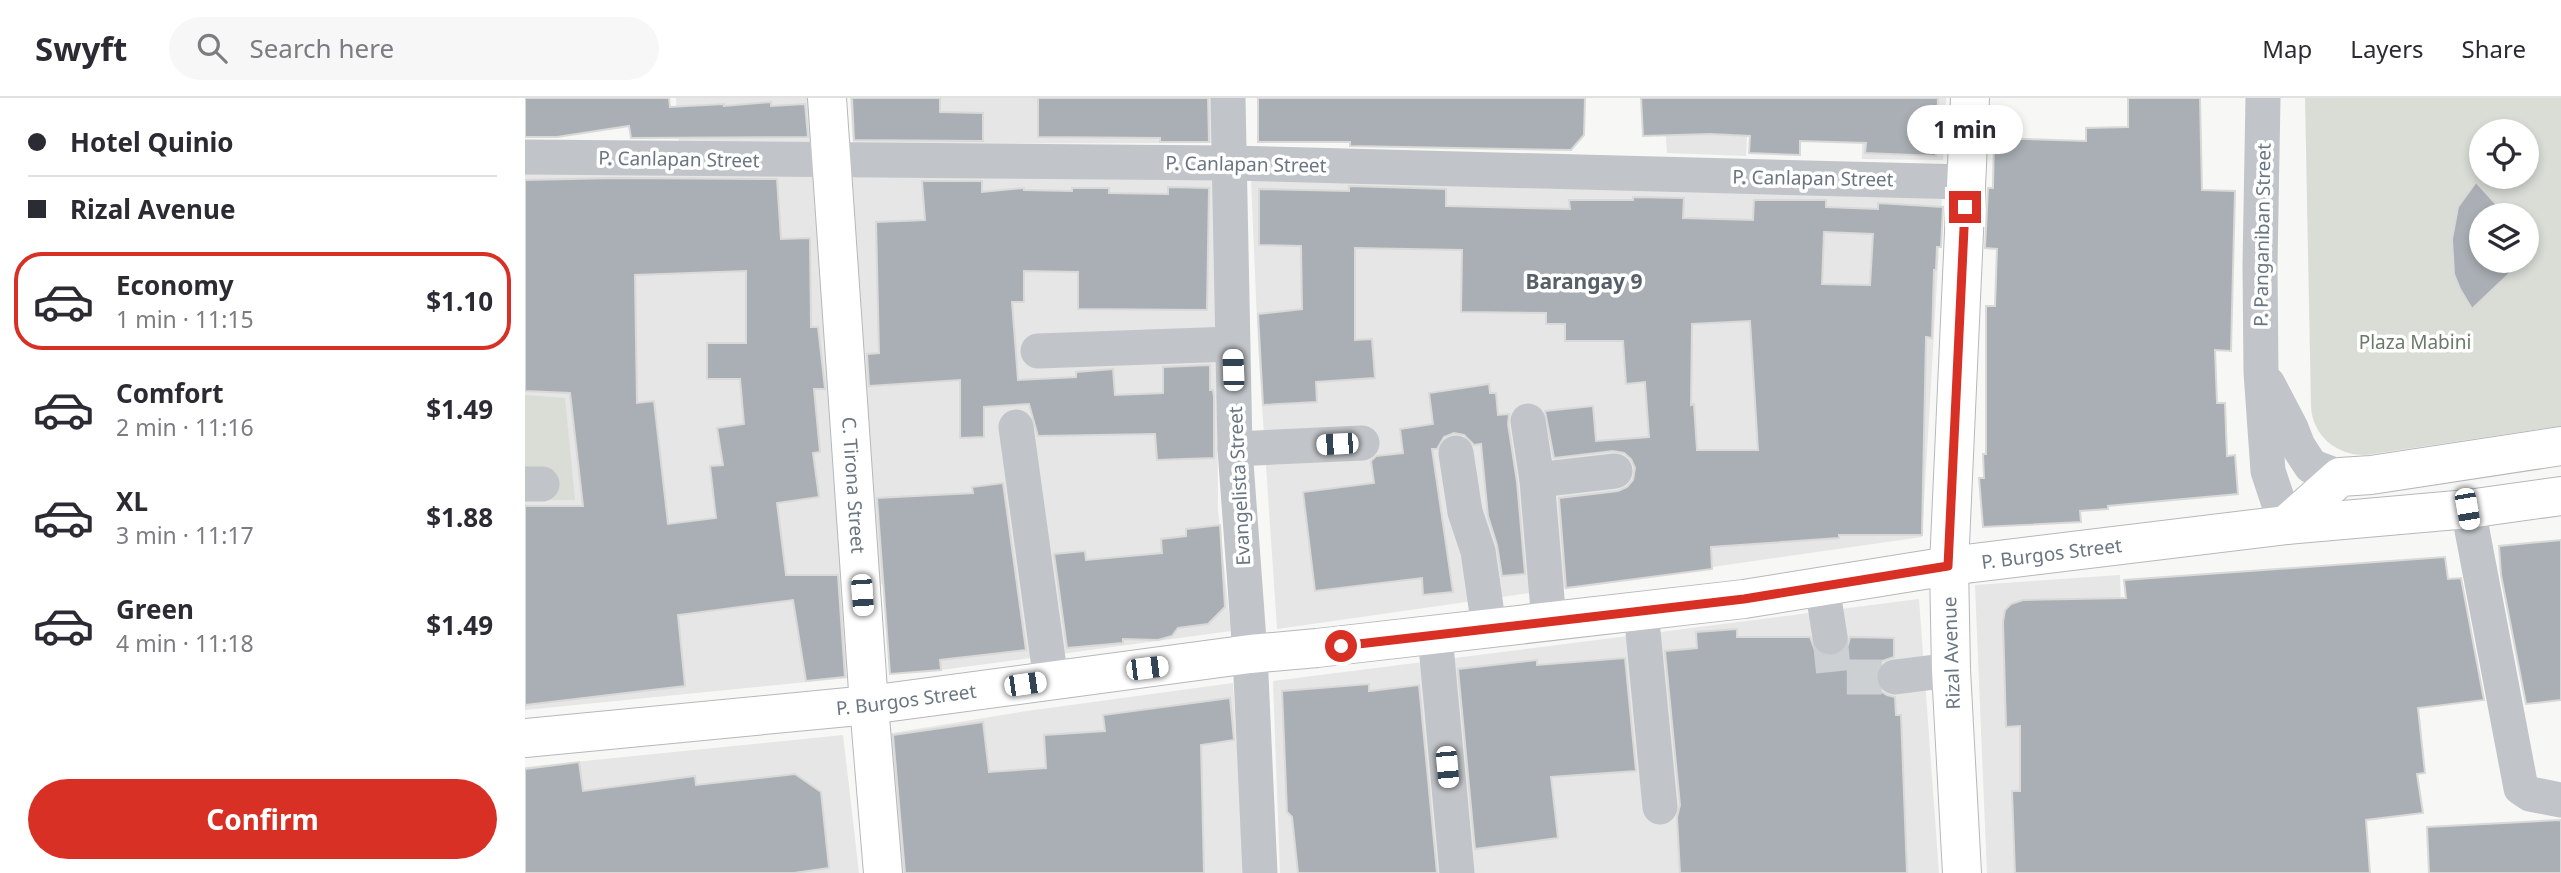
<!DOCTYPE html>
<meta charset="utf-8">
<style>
body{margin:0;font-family:"Noto Sans",sans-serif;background:#f7f7f7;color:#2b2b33;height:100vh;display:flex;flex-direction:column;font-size:26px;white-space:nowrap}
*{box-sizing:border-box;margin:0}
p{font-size:23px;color:#7c7c81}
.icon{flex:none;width:38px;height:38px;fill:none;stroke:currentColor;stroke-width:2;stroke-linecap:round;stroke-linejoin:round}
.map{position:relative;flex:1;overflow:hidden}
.drawer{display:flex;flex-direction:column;background:#fff;width:525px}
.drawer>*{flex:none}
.guide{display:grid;align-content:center;height:154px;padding:0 28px;background:#fff}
.fabs{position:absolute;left:1944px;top:21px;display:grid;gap:14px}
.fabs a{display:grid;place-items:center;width:70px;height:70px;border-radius:50%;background:#fff;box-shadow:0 4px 10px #0003;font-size:35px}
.end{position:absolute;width:32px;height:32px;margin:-16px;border:9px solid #d93025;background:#fff;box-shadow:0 0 0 4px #fff}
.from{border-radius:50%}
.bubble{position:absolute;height:49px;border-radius:24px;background:#fff;box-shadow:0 4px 10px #0003;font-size:23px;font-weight:700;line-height:49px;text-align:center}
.car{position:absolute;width:21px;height:42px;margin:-21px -10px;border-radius:9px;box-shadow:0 0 5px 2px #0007;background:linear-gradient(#fff 24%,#345 0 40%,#fff 0 76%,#345 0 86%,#fff 0)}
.guide b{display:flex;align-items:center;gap:24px;height:66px;font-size:26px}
.guide b+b{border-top:2px solid #e1e1e2}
.guide i{width:18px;height:18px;background:#2b2b33}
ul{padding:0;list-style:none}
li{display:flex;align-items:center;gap:21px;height:98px;margin:0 14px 10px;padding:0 14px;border:4px solid transparent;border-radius:28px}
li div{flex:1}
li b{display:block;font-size:26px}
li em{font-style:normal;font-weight:700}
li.selected{border-color:#d93025}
li>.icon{width:63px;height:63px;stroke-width:1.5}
.primary-button{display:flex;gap:14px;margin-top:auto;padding:14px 28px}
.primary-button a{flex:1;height:80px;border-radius:42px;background:#d93025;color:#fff;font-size:28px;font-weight:700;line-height:80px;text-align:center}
header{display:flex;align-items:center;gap:42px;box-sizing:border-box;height:98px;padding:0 35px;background:#fff;border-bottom:2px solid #e1e1e2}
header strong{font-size:33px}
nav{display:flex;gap:38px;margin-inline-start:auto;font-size:24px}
.search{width:490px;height:63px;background:#f7f7f7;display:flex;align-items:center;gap:18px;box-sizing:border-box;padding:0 24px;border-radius:38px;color:#7c7c81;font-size:26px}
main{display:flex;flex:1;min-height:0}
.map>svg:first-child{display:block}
.built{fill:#e5e6e5}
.green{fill:#d9ddd6;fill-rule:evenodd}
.building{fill:#a9afb4;stroke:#d9d9d7;stroke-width:2;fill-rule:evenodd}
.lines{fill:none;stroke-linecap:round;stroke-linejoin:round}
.minor-tunnel{stroke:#cdd0d2;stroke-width:35;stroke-dasharray:35 18;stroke-linecap:butt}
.major-casing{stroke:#b5b8bc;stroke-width:40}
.minor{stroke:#c1c4c8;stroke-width:35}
.major{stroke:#fff;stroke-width:38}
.route{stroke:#d93025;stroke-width:9}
.labels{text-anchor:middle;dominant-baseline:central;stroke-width:7;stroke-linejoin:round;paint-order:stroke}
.street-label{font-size:19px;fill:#6a7682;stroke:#fff}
.park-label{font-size:19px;fill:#6b7a68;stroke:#fff}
.neighbourhood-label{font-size:21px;font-weight:bold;fill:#576068;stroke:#fff}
</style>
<header>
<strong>Swyft</strong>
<div class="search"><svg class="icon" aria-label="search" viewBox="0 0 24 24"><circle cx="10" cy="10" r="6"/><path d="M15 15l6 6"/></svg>Search here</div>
<nav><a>Map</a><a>Layers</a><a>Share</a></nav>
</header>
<main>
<section class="drawer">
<div class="guide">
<b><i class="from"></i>Hotel Quinio</b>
<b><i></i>Rizal Avenue</b>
</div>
<ul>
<li class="selected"><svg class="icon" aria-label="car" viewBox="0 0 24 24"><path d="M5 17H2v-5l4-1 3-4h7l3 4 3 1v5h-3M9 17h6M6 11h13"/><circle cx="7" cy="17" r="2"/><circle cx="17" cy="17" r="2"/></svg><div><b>Economy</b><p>1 min · 11:15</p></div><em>$1.10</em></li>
<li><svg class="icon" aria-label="car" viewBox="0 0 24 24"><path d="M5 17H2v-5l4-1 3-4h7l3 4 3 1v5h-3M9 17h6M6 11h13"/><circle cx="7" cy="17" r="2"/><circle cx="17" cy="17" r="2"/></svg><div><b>Comfort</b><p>2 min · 11:16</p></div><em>$1.49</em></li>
<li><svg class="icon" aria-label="car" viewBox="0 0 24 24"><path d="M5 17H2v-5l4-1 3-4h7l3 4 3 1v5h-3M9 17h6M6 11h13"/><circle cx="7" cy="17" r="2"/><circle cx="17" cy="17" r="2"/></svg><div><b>XL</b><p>3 min · 11:17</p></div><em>$1.88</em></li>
<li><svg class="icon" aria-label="car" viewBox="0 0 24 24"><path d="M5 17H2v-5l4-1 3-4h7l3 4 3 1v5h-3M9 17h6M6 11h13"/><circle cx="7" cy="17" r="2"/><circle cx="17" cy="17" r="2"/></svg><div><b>Green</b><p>4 min · 11:18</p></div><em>$1.49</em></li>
</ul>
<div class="primary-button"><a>Confirm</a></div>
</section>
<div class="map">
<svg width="2036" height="775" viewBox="0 0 2036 775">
<rect width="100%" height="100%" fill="#f7f7f5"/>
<g class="built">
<path d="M 151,0 L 288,0 L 292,46 L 154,48 Z"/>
<path d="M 325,0 L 687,0 L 689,45 L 328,46 Z"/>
<path d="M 1138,0 L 1224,0 L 1221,58 L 1142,55 Z"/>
<path d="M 1338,0 L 1421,0 L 1418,62 L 1337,61 Z"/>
<path d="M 0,75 L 291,76 L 322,580 L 0,612 Z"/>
<path d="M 327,75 L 690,79 L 693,411 L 706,533 L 416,572 L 410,482 L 351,486 Z"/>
<path d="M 726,80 L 1417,98 L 1397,439 L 752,531 L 733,247 Z"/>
<path d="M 1595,477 L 1598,586 L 1598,775 L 1462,775 L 1450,487 Z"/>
<path d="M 1394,501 L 1414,775 L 755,775 L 748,583 Z"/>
<path d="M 708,585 L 720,775 L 372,775 L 361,636 L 502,613 Z"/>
<path d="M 318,637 L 334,775 L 0,775 L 0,669 Z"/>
</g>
<g class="green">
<path d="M 1780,0 L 2036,0 L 2036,328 L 1841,357 C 1812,358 1788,338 1786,309 ZM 1956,33 L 2002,33 L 2002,79 L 1956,79 ZM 1956,117 L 2002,117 L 2002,163 L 1956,163 Z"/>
<path d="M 0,297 L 40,300 L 50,402 L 0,402 Z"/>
</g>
<g class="building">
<path d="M 0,0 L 144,0 L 145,9 L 199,6 L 199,8 L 246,4 L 246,8 L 280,6 L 283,39 L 106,40 L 104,28 L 32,39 L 0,39 Z"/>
<path d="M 327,0 L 415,0 L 415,14 L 458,15 L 458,43 L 329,42 Z"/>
<path d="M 513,0 L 683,0 L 684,44 L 635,44 L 635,40 L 513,39 Z"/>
<path d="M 733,0 L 1060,0 L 1059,37 L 1046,52 L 825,48 L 825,44 L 733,44 Z"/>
<path d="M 1116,0 L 1413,0 L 1411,58 L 1340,55 L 1341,45 L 1275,43 L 1275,57 L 1224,55 L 1225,38 L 1185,36 L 1118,38 Z"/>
<path d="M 1603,0 L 1675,0 L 1677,92 L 1710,93 L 1706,253 L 1690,252 L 1692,305 L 1700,305 L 1702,358 L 1710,357 L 1713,396 L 1583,408 L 1583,411 L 1555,413 L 1556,424 L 1458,429 L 1454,380 L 1459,380 L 1458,356 L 1461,356 L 1461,208 L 1470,208 L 1472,151 L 1460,150 L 1463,90 L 1468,90 L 1469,40 L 1561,43 L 1561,30 L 1603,29 Z"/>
<path d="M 91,80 L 252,81 L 256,141 L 285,140 L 286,229 L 293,229 L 300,291 L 289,291 L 295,354 L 288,355 L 294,399 L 252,405 L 261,477 L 313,477 L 320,579 L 281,583 L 268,502 L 153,517 L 160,588 L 0,607 L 0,408 L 58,408 L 45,295 L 0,293 L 0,82 ZM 221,173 L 221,245 L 182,245 L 182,281 L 215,281 L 219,326 L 192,330 L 198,367 L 185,368 L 191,420 L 143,426 L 129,303 L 112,305 L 110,177 Z"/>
<path d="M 397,83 L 457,83 L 457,94 L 499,90 L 499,92 L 547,93 L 547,90 L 584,90 L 584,95 L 643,96 L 643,89 L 684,90 L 682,212 L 553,211 L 553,174 L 499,173 L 499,204 L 487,204 L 493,282 L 551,279 L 551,274 L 588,271 L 590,297 L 638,295 L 638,269 L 685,267 L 685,292 L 688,292 L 689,299 L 689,360 L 632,362 L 630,336 L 513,338 L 504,306 L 459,309 L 459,339 L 435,340 L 435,282 L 344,288 L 342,256 L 354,255 L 351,124 L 400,122 Z"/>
<path d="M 1951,84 L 1981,117 L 1956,117 L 1956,163 L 1982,163 L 1985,175 L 1947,211 L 1935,191 L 1929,176 L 1927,141 L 1933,109 Z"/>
<path d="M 824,88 L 921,91 L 921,108 L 1045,111 L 1044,102 L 1108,102 L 1108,99 L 1159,100 L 1158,120 L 1228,122 L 1229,102 L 1301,102 L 1301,109 L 1353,111 L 1353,105 L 1418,109 L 1416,149 L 1412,149 L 1411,172 L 1409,172 L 1407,240 L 1401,239 L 1397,437 L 1314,437 L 1314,440 L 1186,449 L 1187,471 L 1041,490 L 1034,400 L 1093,393 L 1102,389 L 1108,382 L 1110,370 L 1106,361 L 1099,355 L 1088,353 L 1029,360 L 1020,313 L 1068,308 L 1071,343 L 1124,339 L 1120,284 L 1101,286 L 1098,243 L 1040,243 L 1040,226 L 1021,226 L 1021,215 L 936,214 L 937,152 L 830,150 L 830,242 L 847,241 L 850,280 L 791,284 L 792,304 L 738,307 L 733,216 L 777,211 L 776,148 L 734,147 L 734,91 L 824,93 ZM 1299,134 L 1348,136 L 1345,187 L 1297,186 ZM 1225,223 L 1233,352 L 1172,352 L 1169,306 L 1166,307 L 1167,226 Z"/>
<path d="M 964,286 L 965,295 L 971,295 L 973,317 L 984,316 L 983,326 L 992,384 L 1000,476 L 977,478 L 972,447 L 963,418 L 956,346 L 949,347 L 939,337 L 929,335 L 919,339 L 912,351 L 907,351 L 928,494 L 898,497 L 897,480 L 790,493 L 778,394 L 849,385 L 846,363 L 851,358 L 878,355 L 875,331 L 908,326 L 904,295 Z"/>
<path d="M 478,385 L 501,552 L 415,562 L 416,572 L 365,576 L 352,400 L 448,395 L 447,389 Z"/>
<path d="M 695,427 L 700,509 L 683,526 L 653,530 L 647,538 L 633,542 L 598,541 L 598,545 L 542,550 L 529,456 L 560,453 L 561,462 L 637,455 L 636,441 L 661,438 L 661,431 Z"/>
<path d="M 2036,442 L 2036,602 L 2001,606 L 1976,477 L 1974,448 Z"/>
<path d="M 1920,459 L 1923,481 L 1936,480 L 1959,602 L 1893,610 L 1900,675 L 1892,676 L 1898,715 L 1841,722 L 1845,775 L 1490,775 L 1487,693 L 1495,693 L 1495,628 L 1481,629 L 1478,524 L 1480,512 L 1486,506 L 1498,502 L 1601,500 L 1599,482 Z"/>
<path d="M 1212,531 L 1212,539 L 1285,539 L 1290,552 L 1297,557 L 1307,559 L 1318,554 L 1323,547 L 1325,539 L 1369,540 L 1369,559 L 1357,563 L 1351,572 L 1350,581 L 1354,592 L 1362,597 L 1370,599 L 1371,617 L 1376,617 L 1382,775 L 1155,775 L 1152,719 L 1155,707 L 1140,553 L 1172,550 L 1171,534 Z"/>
<path d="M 1100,560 L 1111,673 L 1026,679 L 1033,740 L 950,751 L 933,571 L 1012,562 L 1012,567 Z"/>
<path d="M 844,586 L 844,593 L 894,587 L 912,775 L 773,775 L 767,719 L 762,714 L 757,593 Z"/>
<path d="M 705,600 L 709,642 L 676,647 L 679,775 L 380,775 L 368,637 L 458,624 L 464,674 L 521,670 L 519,637 L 580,633 L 578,617 Z"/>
<path d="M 54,664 L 58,693 L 170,678 L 171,687 L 270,676 L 296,694 L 304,770 L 269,775 L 0,775 L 0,671 Z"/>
<path d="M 2036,722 L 2036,775 L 1904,775 L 1902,729 Z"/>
</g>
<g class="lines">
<path class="minor-tunnel" d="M 1305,539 L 1309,579 L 1370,579"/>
<g class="major-casing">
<g id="major">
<path id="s1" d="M 302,0 L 344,607 L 358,775"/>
<path d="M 1761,427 L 1815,379 L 1846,377 L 2036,348"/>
<path id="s2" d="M 0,640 L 344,607 L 725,556 L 792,550 L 1219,501 L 1424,468 L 1761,427 L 1943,411 L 2036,398"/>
<path d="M 1437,775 L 1426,572 L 1424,468 L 1445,0"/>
</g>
</g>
<g class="minor">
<path d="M 703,0 L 710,351 L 725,556 L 735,775"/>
<path d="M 1738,0 L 1735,167 L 1736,274 L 1743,373 L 1761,427"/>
<path d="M 0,59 L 704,65 L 1441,84"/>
<path d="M 513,253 L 707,246"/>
<path d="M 1743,286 L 1766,330 L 1773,348 L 1786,368 L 1815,379"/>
<path d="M 1003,323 L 1012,382 L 1024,524"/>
<path d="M 491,329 L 526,583"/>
<path d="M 710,351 L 837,345"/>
<path d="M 931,355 L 940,414 L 953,453 L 964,530"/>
<path d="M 1012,382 L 1090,373"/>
<path d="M 0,386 L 17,386"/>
<path d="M 1943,411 L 1996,690 L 2005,696 L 2036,702"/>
<path d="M 1297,488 L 1305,539"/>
<path d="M 1116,513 L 1135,709"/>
<path d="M 910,537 L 932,775"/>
<path d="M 1370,579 L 1426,572"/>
</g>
<use href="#major" class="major"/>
</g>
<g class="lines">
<path class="route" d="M 816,548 L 1219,501 L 1423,468 L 1440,109"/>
</g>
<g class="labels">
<g class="street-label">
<text transform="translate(154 61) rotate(1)">P. Canlapan Street</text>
<text transform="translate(721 66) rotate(1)">P. Canlapan Street</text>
<text transform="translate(1288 80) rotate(1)">P. Canlapan Street</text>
<text transform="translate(1737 137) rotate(-89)">P. Panganiban Street</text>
<text stroke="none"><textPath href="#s1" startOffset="388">C. Tirona Street</textPath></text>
<text transform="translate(714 388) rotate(-93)">Evangelista Street</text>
<text stroke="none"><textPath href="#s2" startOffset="1538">P. Burgos Street</textPath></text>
<text transform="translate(1426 555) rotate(-92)">Rizal Avenue</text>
<text stroke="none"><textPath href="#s2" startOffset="383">P. Burgos Street</textPath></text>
</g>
<g class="park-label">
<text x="1890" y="244">Plaza Mabini</text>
</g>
<g class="neighbourhood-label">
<text x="1059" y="183">Barangay 9</text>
</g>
</g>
</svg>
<div class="fabs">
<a><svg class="icon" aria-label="locate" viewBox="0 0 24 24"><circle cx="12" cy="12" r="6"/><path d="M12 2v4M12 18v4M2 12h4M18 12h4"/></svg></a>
<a><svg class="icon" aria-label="layers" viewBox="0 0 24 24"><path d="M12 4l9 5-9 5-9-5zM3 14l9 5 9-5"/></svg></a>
</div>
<i class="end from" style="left:816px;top:548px"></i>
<i class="end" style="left:1440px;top:109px"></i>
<div class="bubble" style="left:1382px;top:7px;width:116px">1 min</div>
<i class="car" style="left:708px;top:272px;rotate:358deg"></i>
<i class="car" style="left:812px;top:346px;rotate:267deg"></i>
<i class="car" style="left:1942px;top:411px;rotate:170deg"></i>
<i class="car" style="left:337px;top:497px;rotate:176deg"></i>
<i class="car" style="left:622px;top:570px;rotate:83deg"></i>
<i class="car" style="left:500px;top:586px;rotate:82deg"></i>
<i class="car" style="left:922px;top:669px;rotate:175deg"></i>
</div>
</main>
